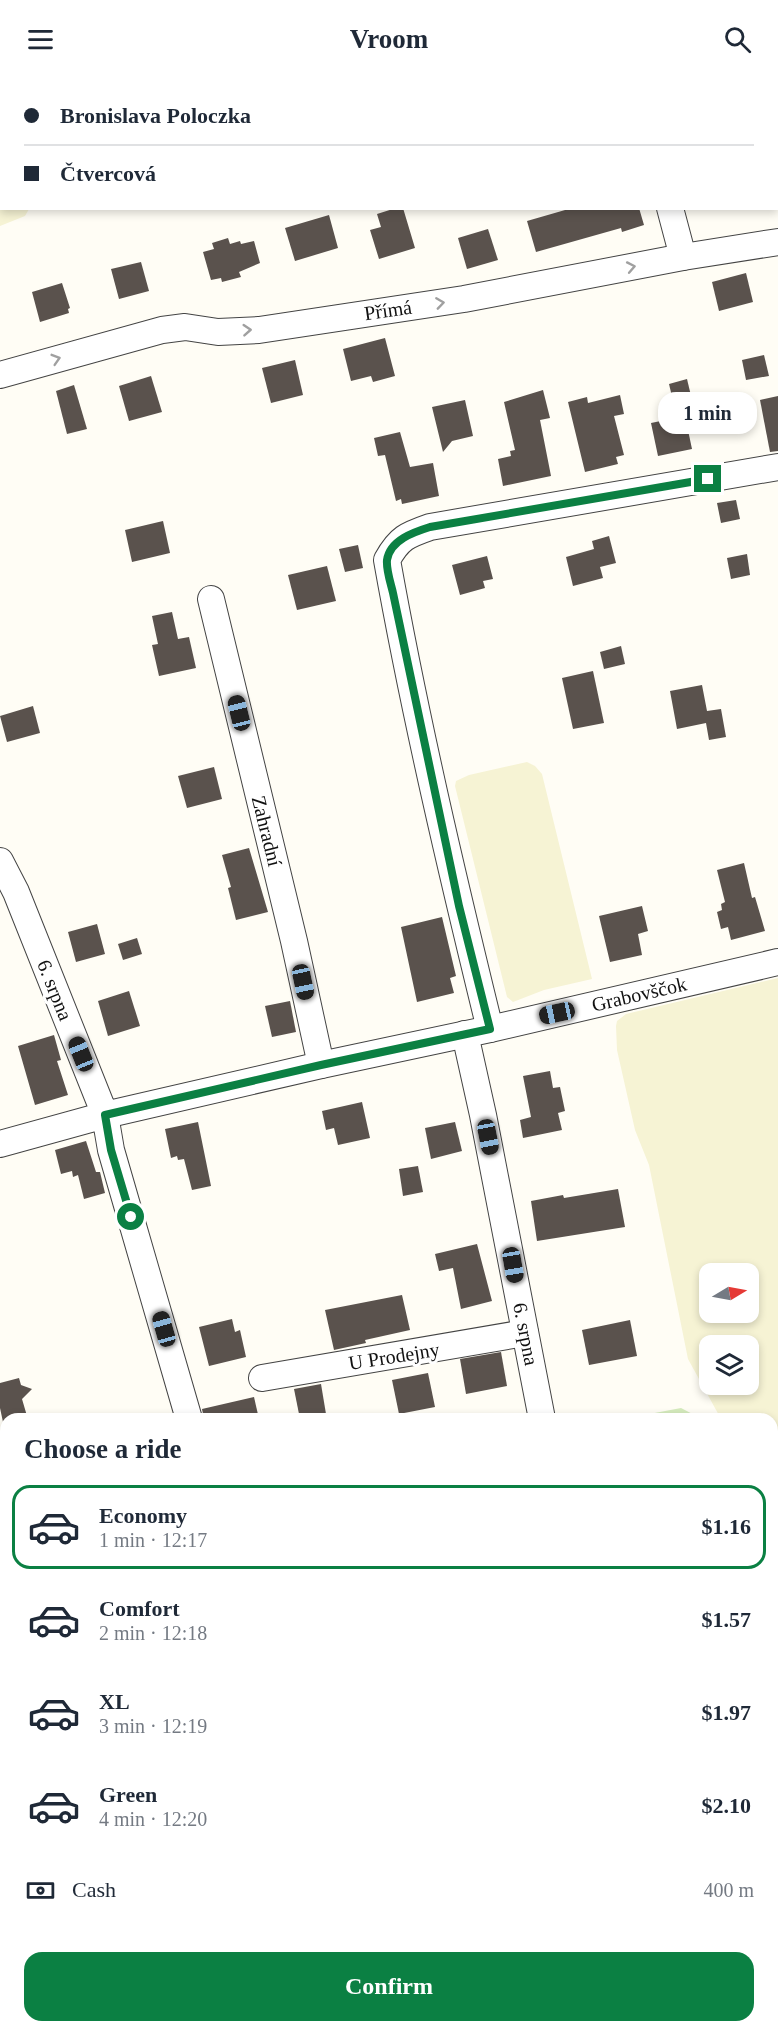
<!DOCTYPE html>
<meta charset="utf-8">
<style>
body{margin:0;font-family:"Times New Roman",serif;background:#f6f6f7;color:#1f2937;height:100vh;display:flex;flex-direction:column;font-size:22px;white-space:nowrap}
*{box-sizing:border-box;margin:0}
p{font-size:20px;color:#747a83}
.icon{flex:none;width:33px;height:33px;fill:none;stroke:currentColor;stroke-width:2;stroke-linecap:round;stroke-linejoin:round}
.map{position:relative;flex:1;overflow:hidden}
.details{position:absolute;left:0px;top:1335px;width:778px;height:620px;display:flex;flex-direction:column;background:#fff;border-radius:18px 18px 0 0;box-shadow:0 3px 9px #0003}
.details>*{flex:none}
.hud{position:absolute;left:0px;top:0px;width:778px;height:132px;box-shadow:0 3px 9px #0003;display:grid;align-content:center;height:132px;padding:0 24px;background:#fff}
.needle{width:39px;rotate:80deg}
.tools{position:absolute;left:699px;top:1185px;display:grid;gap:12px}
.tools a{display:grid;place-items:center;width:60px;height:60px;border-radius:12px;background:#fff;box-shadow:0 3px 9px #0003;font-size:30px}
.end{position:absolute;width:27px;height:27px;margin:-14px;border:8px solid #0b8043;background:#fff;box-shadow:0 0 0 3px #fff}
.from{border-radius:50%}
.bubble{position:absolute;height:42px;border-radius:18px;background:#fff;box-shadow:0 3px 9px #0003;font-size:20px;font-weight:700;line-height:42px;text-align:center}
.car{position:absolute;width:18px;height:36px;margin:-18px -9px;border-radius:8px;box-shadow:0 0 4px 2px #0007;background:linear-gradient(#222 24%,#8ab4d8 0 40%,#222 0 76%,#8ab4d8 0 86%,#222 0)}
.hud b{display:flex;align-items:center;gap:21px;height:57px;font-size:22px}
.hud b+b{border-top:2px solid #e0e1e3}
.hud i{width:15px;height:15px;background:#1f2937}
ul{padding:0;list-style:none}
li{display:flex;align-items:center;gap:18px;height:84px;margin:0 12px 9px;padding:0 12px;border:3px solid transparent;border-radius:18px}
li div{flex:1}
li b{display:block;font-size:22px}
li em{font-style:normal;font-weight:700}
li.current{border-color:#0b8043}
li>.icon{width:54px;height:54px;stroke-width:1.5}
h2{padding:0 24px;font-size:27px;line-height:72px}
.pay{display:flex;align-items:center;gap:15px;height:66px;padding:0 24px;font-size:22px}
.pay p{margin-inline-start:auto}
.primary-button{display:flex;gap:12px;margin-top:auto;padding:12px 24px}
.primary-button a{flex:1;height:69px;border-radius:18px;background:#0b8043;color:#fff;font-size:24px;font-weight:700;line-height:69px;text-align:center}
header{display:flex;justify-content:space-between;align-items:center;height:78px;padding:0 24px;background:#fff;font-size:27px;font-weight:700}
.map>svg:first-child{display:block}
.farmland{fill:#f6f3d4;fill-rule:evenodd}
.green{fill:#d5ebbd}
.pitch{fill:#e6f2cf}
.lines{fill:none;stroke-linecap:round;stroke-linejoin:round}
.stream{stroke:#3f96cf;stroke-width:7}
.building{fill:#5a524d}
.street-casing{stroke:#444;stroke-width:28}
.street{stroke:#fff;stroke-width:26}
.oneway{stroke:#a0a0a0}
.route{stroke:#0b8043;stroke-width:8}
.labels{text-anchor:middle;dominant-baseline:central;stroke-width:6;stroke-linejoin:round;paint-order:stroke}
.street-label{font-size:20px;fill:#111;stroke:#fff}
</style>
<header><svg class="icon" aria-label="menu" viewBox="0 0 24 24"><path d="M4 6h16M4 12h16M4 18h16"/></svg>Vroom<svg class="icon" aria-label="search" viewBox="0 0 24 24"><circle cx="10" cy="10" r="6"/><path d="M15 15l6 6"/></svg></header>
<div class="map">
<svg width="778" height="1954" viewBox="0 0 778 1954">
<rect width="100%" height="100%" fill="#fffdf5"/>
<g class="farmland">
<path d="M 0,41 L 2,130 L 29,131 L 25,138 L 0,148 Z"/>
<path d="M 527,684 L 535,688 L 542,696 L 592,901 L 544,912 L 513,924 L 507,919 L 455,708 L 456,703 L 469,697 Z"/>
<path d="M 778,900 L 778,1413 L 773,1407 L 772,1341 L 721,1341 L 688,1281 L 649,1087 L 635,1052 L 617,972 L 616,948 L 617,943 L 626,936 ZM 710,1196 L 748,1196 L 748,1234 L 710,1234 ZM 710,1268 L 748,1268 L 748,1306 L 710,1306 Z"/>
<path d="M 6,1359 L 6,1456 L 0,1455 L 0,1360 Z"/>
<path d="M 773,1657 L 778,1660 L 778,1850 L 773,1851 Z"/>
</g>
<g class="green">
<path d="M 104,0 L 305,0 L 305,1 L 105,2 Z"/>
<path d="M 681,1330 L 702,1341 L 623,1341 Z"/>
<path d="M 772,1424 L 778,1428 L 778,1565 L 773,1567 Z"/>
<path d="M 0,1839 L 6,1845 L 6,1948 L 97,1949 L 99,1954 L 0,1954 Z"/>
</g>
<rect class="pitch" x="773" y="1481" width="5" height="41"/>
<g class="lines">
<g class="stream">
<path d="M 0,1593 L 6,1595"/>
<path d="M 772,1643 L 778,1646"/>
</g>
</g>
<g class="building">
<path d="M 396,130 L 403,130 L 415,170 L 379,181 L 370,152 L 381,149 L 377,136 Z"/>
<path d="M 572,130 L 639,130 L 644,147 L 622,154 L 621,150 L 536,174 L 527,143 Z"/>
<path d="M 329,137 L 338,170 L 295,183 L 285,150 Z"/>
<path d="M 488,151 L 498,182 L 467,191 L 458,160 Z"/>
<path d="M 228,160 L 230,166 L 240,163 L 241,166 L 254,163 L 260,185 L 239,194 L 241,199 L 222,204 L 221,200 L 211,202 L 203,174 L 214,171 L 212,165 Z"/>
<path d="M 141,184 L 149,213 L 119,221 L 111,191 Z"/>
<path d="M 746,195 L 753,224 L 719,233 L 712,204 Z"/>
<path d="M 62,205 L 70,230 L 68,231 L 69,235 L 40,244 L 32,214 Z"/>
<path d="M 385,260 L 395,298 L 373,304 L 371,298 L 351,303 L 343,271 Z"/>
<path d="M 764,277 L 769,298 L 746,302 L 742,282 Z"/>
<path d="M 295,282 L 303,317 L 271,325 L 262,290 Z"/>
<path d="M 151,298 L 162,334 L 129,343 L 119,308 Z"/>
<path d="M 687,301 L 692,322 L 674,327 L 669,306 Z"/>
<path d="M 74,307 L 87,351 L 67,356 L 56,313 Z"/>
<path d="M 543,312 L 550,340 L 540,342 L 551,398 L 503,408 L 498,381 L 511,378 L 510,373 L 515,372 L 504,324 Z"/>
<path d="M 620,317 L 624,336 L 614,338 L 624,377 L 616,379 L 618,386 L 585,394 L 568,324 L 587,319 L 588,325 Z"/>
<path d="M 778,318 L 778,373 L 770,374 L 760,322 Z"/>
<path d="M 465,322 L 473,358 L 452,363 L 443,374 L 432,329 Z"/>
<path d="M 685,338 L 692,371 L 658,378 L 651,345 Z"/>
<path d="M 400,354 L 410,389 L 433,385 L 439,418 L 402,426 L 401,421 L 396,423 L 385,377 L 378,378 L 374,360 Z"/>
<path d="M 736,422 L 740,441 L 721,445 L 717,425 Z"/>
<path d="M 163,443 L 170,475 L 132,484 L 125,452 Z"/>
<path d="M 609,458 L 616,485 L 600,489 L 603,500 L 573,508 L 566,479 L 594,471 L 592,463 Z"/>
<path d="M 358,467 L 363,490 L 345,494 L 339,471 Z"/>
<path d="M 747,476 L 750,497 L 731,501 L 727,480 Z"/>
<path d="M 487,478 L 493,501 L 483,503 L 485,510 L 460,517 L 452,487 Z"/>
<path d="M 327,488 L 336,523 L 297,532 L 288,497 Z"/>
<path d="M 172,534 L 178,561 L 189,559 L 196,590 L 159,598 L 152,567 L 158,566 L 152,538 Z"/>
<path d="M 621,568 L 625,586 L 604,591 L 600,574 Z"/>
<path d="M 593,593 L 604,645 L 573,651 L 562,600 Z"/>
<path d="M 702,607 L 707,633 L 721,631 L 726,659 L 709,662 L 706,645 L 677,651 L 670,613 Z"/>
<path d="M 33,628 L 40,655 L 7,664 L 0,638 Z"/>
<path d="M 214,689 L 222,721 L 187,730 L 178,698 Z"/>
<path d="M 249,770 L 268,834 L 236,842 L 228,810 L 231,809 L 222,777 Z"/>
<path d="M 744,785 L 752,820 L 755,819 L 765,853 L 731,862 L 728,849 L 721,851 L 717,834 L 722,832 L 721,826 L 725,824 L 717,792 Z"/>
<path d="M 642,828 L 648,853 L 638,856 L 642,877 L 610,884 L 599,838 Z"/>
<path d="M 442,839 L 456,898 L 450,900 L 454,915 L 417,924 L 401,849 Z"/>
<path d="M 97,846 L 105,876 L 76,884 L 68,854 Z"/>
<path d="M 137,860 L 142,876 L 123,882 L 118,866 Z"/>
<path d="M 129,913 L 140,948 L 108,958 L 98,923 Z"/>
<path d="M 290,923 L 296,954 L 272,959 L 265,928 Z"/>
<path d="M 54,957 L 61,982 L 57,983 L 68,1017 L 35,1027 L 18,968 Z"/>
<path d="M 550,993 L 553,1010 L 560,1009 L 565,1033 L 558,1035 L 562,1052 L 523,1060 L 520,1042 L 531,1039 L 523,998 Z"/>
<path d="M 362,1024 L 370,1060 L 338,1067 L 334,1050 L 326,1052 L 322,1033 Z"/>
<path d="M 198,1044 L 211,1108 L 192,1112 L 184,1081 L 178,1082 L 177,1078 L 171,1080 L 165,1051 Z"/>
<path d="M 455,1044 L 462,1073 L 431,1081 L 425,1050 Z"/>
<path d="M 86,1063 L 96,1094 L 100,1094 L 105,1115 L 84,1121 L 78,1097 L 73,1099 L 72,1093 L 61,1096 L 55,1072 Z"/>
<path d="M 418,1088 L 423,1114 L 403,1118 L 399,1091 Z"/>
<path d="M 618,1111 L 625,1149 L 537,1163 L 531,1123 L 563,1117 L 564,1120 Z"/>
<path d="M 477,1166 L 492,1223 L 461,1231 L 453,1190 L 439,1193 L 435,1176 Z"/>
<path d="M 402,1217 L 410,1252 L 365,1262 L 366,1265 L 334,1272 L 325,1232 Z"/>
<path d="M 232,1241 L 235,1254 L 240,1252 L 246,1279 L 209,1288 L 199,1249 Z"/>
<path d="M 630,1242 L 637,1278 L 589,1287 L 582,1252 Z"/>
<path d="M 501,1274 L 507,1308 L 466,1316 L 460,1281 Z"/>
<path d="M 428,1295 L 435,1329 L 399,1336 L 392,1302 Z"/>
<path d="M 19,1300 L 21,1307 L 32,1311 L 22,1321 L 27,1338 L 6,1341 L 6,1343 L 3,1344 L 0,1330 L 0,1305 Z"/>
<path d="M 321,1306 L 326,1336 L 300,1341 L 294,1311 Z"/>
<path d="M 254,1319 L 259,1341 L 204,1341 L 202,1331 Z"/>
</g>
<g class="lines">
<g class="street-casing">
<g id="street">
<path d="M 631,0 L 631,2"/>
<path d="M 670,130 L 683,179"/>
<path d="M 0,297 L 162,252 L 185,249 L 218,254 L 259,252 L 464,221 L 683,179 L 778,164"/>
<path d="M 211,521 L 294,863 L 321,987"/>
<path d="M 0,783 L 16,814 L 105,1037 L 321,987 L 490,951 L 778,884"/>
<path d="M 490,951 C 452,796 415,639 387,482 C 399,460 407,457 430,449 L 778,389"/>
<path d="M 465,956 L 483,1037 L 542,1341"/>
<path d="M 0,1066 L 105,1037 L 111,1072 L 189,1341"/>
<path d="M 262,1300 L 525,1255"/>
<path d="M 772,1586 L 778,1585"/>
<path d="M 0,1827 L 6,1833"/>
<path d="M 105,1948 L 107,1954"/>
</g>
</g>
<use href="#street" class="street"/>
</g>
<defs><path id="oneway-chevron" d="M-2-3.5L2.5 0L-2 3.5" fill="none" stroke-width="1.6" stroke-linecap="round" stroke-linejoin="round" transform="scale(1.5)"/></defs>
<g class="oneway">
<use href="#oneway-chevron" transform="translate(631 189) rotate(-11)"/>
<use href="#oneway-chevron" transform="translate(440 225) rotate(-8)"/>
<use href="#oneway-chevron" transform="translate(247 252) rotate(-4)"/>
<use href="#oneway-chevron" transform="translate(56 281) rotate(-17)"/>
</g>
<g class="lines">
<path class="route" d="M 131,1139 L 111,1072 L 105,1037 L 321,987 L 490,951 L 459,828 L 393,515 C 391,506 386,492 387,482 C 390,462 414,454 430,449 L 708,401"/>
</g>
<g class="labels">
<g class="street-label">
<text transform="translate(388 232) rotate(-8)">Přímá</text>
<text transform="translate(267 753) rotate(76)">Zahradní</text>
<text transform="translate(55 912) rotate(68)">6. srpna</text>
<text transform="translate(639 916) rotate(-13)">Grabovščok</text>
<text transform="translate(526 1256) rotate(79)">6. srpna</text>
<text transform="translate(394 1278) rotate(-9)">U Prodejny</text>
</g>
</g>
</svg>
<div class="tools">
<a><svg class="needle" viewBox="-14 -14 28 28"><path d="M0-13l5 13h-10z" fill="#e53935"/><path d="M0 13l5-13h-10z" fill="#747a83"/></svg></a>
<a><svg class="icon" aria-label="layers" viewBox="0 0 24 24"><path d="M12 4l9 5-9 5-9-5zM3 14l9 5 9-5"/></svg></a>
</div>
<i class="end from" style="left:131px;top:1139px"></i>
<i class="end" style="left:708px;top:401px"></i>
<div class="bubble" style="left:658px;top:314px;width:99px">1 min</div>
<i class="car" style="left:239px;top:635px;rotate:346deg"></i>
<i class="car" style="left:303px;top:904px;rotate:168deg"></i>
<i class="car" style="left:557px;top:935px;rotate:258deg"></i>
<i class="car" style="left:81px;top:976px;rotate:338deg"></i>
<i class="car" style="left:488px;top:1059px;rotate:169deg"></i>
<i class="car" style="left:513px;top:1187px;rotate:170deg"></i>
<i class="car" style="left:164px;top:1251px;rotate:344deg"></i>
<div class="hud">
<b><i class="from"></i>Bronislava Poloczka</b>
<b><i></i>Čtvercová</b>
</div>
<section class="details">
<h2>Choose a ride</h2>
<ul>
<li class="current"><svg class="icon" aria-label="car" viewBox="0 0 24 24"><path d="M5 17H2v-5l4-1 3-4h7l3 4 3 1v5h-3M9 17h6M6 11h13"/><circle cx="7" cy="17" r="2"/><circle cx="17" cy="17" r="2"/></svg><div><b>Economy</b><p>1 min · 12:17</p></div><em>$1.16</em></li>
<li><svg class="icon" aria-label="car" viewBox="0 0 24 24"><path d="M5 17H2v-5l4-1 3-4h7l3 4 3 1v5h-3M9 17h6M6 11h13"/><circle cx="7" cy="17" r="2"/><circle cx="17" cy="17" r="2"/></svg><div><b>Comfort</b><p>2 min · 12:18</p></div><em>$1.57</em></li>
<li><svg class="icon" aria-label="car" viewBox="0 0 24 24"><path d="M5 17H2v-5l4-1 3-4h7l3 4 3 1v5h-3M9 17h6M6 11h13"/><circle cx="7" cy="17" r="2"/><circle cx="17" cy="17" r="2"/></svg><div><b>XL</b><p>3 min · 12:19</p></div><em>$1.97</em></li>
<li><svg class="icon" aria-label="car" viewBox="0 0 24 24"><path d="M5 17H2v-5l4-1 3-4h7l3 4 3 1v5h-3M9 17h6M6 11h13"/><circle cx="7" cy="17" r="2"/><circle cx="17" cy="17" r="2"/></svg><div><b>Green</b><p>4 min · 12:20</p></div><em>$2.10</em></li>
</ul>
<div class="pay"><svg class="icon" aria-label="cash" viewBox="0 0 24 24"><path d="M3 7h18v10H3z"/><circle cx="12" cy="12" r="2"/></svg>Cash<p>400 m</p></div>
<div class="primary-button"><a>Confirm</a></div>
</section>
</div>
